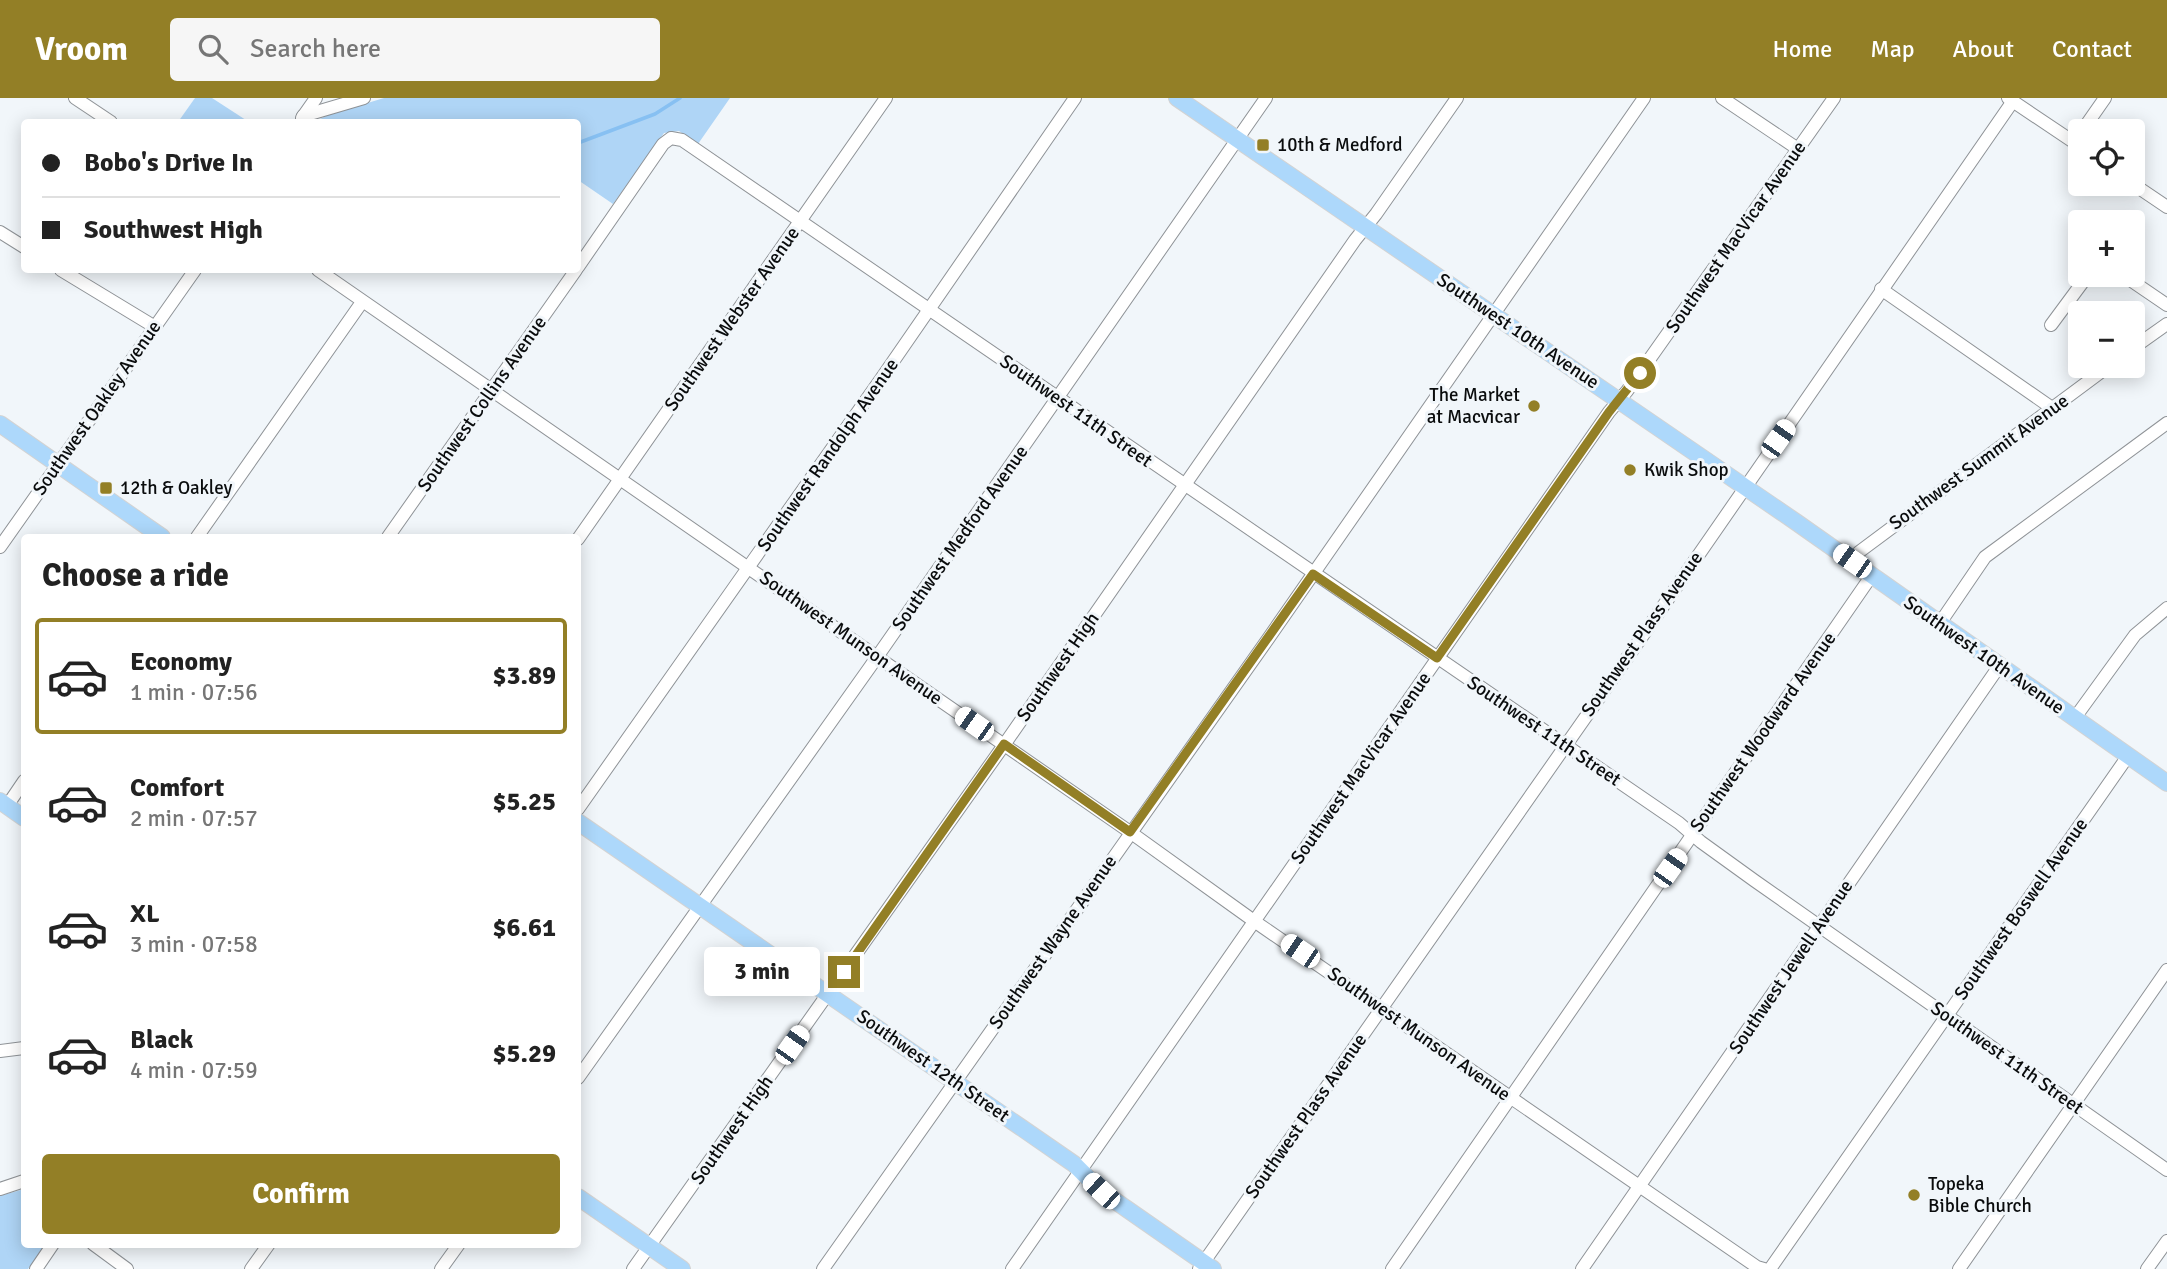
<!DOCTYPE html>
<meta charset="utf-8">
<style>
body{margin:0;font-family:Signika,sans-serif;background:#f6f6f6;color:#222;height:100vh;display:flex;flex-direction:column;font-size:26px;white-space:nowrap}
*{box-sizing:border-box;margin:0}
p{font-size:23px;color:#767676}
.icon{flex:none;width:38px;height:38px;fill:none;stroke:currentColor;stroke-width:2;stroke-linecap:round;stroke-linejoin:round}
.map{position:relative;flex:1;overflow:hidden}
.panel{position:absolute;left:21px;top:436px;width:560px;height:714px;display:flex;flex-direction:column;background:#fff;border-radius:7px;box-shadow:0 4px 18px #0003}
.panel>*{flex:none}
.top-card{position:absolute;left:21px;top:21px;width:560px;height:154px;border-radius:7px;box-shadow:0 4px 18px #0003;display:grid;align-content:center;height:154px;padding:0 21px;background:#fff}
.controls{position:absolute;left:2068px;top:21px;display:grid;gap:14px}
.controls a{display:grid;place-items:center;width:77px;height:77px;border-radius:7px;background:#fff;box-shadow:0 4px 18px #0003;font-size:35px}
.end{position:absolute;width:32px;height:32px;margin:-16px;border:9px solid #937f26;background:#fff;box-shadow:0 0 0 4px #fff}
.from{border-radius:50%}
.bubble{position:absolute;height:49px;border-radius:7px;background:#fff;box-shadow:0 4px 18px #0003;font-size:23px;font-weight:800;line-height:49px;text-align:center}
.car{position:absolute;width:21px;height:42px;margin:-21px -10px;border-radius:9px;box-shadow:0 0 5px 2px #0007;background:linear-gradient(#fff 24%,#345 0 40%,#fff 0 76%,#345 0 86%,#fff 0)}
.top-card b{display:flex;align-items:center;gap:24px;height:66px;font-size:26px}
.top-card b+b{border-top:2px solid #e0e0e0}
.top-card i{width:18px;height:18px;background:#222}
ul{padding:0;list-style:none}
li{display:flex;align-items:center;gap:21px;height:116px;margin:0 14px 10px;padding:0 7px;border:4px solid transparent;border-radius:7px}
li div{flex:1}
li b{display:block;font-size:26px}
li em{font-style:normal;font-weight:800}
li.on{border-color:#937f26}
li>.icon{width:63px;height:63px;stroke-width:1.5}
h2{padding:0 21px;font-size:32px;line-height:84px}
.cta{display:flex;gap:14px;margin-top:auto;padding:14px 21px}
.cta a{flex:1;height:80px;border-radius:7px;background:#937f26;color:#fff;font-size:28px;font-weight:800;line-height:80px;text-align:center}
header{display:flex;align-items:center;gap:42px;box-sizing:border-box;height:98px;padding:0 35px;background:#937f26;color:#fff}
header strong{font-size:33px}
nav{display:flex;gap:38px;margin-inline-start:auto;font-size:24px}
.search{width:490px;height:63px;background:#f6f6f6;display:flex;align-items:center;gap:18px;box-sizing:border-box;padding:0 24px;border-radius:7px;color:#767676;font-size:26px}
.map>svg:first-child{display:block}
.green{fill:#afd5f6}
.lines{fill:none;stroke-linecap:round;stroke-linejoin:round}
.stream{stroke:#87c0f2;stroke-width:3.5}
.minor-casing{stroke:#8f9397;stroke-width:14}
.major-casing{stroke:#d3d3d3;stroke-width:18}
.minor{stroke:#fff;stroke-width:12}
.major{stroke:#add8fb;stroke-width:16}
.route{stroke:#937f26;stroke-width:9}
.poi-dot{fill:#937f26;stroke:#f1f6fa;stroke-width:2.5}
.labels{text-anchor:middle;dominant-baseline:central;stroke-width:6;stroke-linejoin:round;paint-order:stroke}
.poi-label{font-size:19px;fill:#0a0c0d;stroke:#f1f6fa;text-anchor:start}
.street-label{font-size:19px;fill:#0a0c0d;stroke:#f1f6fa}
</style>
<header>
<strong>Vroom</strong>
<div class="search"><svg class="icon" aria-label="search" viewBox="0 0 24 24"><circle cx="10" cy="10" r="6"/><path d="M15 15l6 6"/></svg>Search here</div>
<nav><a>Home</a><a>Map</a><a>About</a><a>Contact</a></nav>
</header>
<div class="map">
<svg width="2167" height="1171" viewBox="0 0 2167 1171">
<rect width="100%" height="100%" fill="#f1f6fa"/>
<g class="green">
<path d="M 195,0 L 212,0 L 249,24 L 178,24 Z"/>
<path d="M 384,0 L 730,0 L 698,46 L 679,33 L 664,35 L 613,106 L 578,82 L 578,24 L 314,24 L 328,17 Z"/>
<path d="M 24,1091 L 24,1146 L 46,1146 L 28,1171 L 0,1171 L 0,1098 Z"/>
</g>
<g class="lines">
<path class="stream" d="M 578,45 L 655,16 L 680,0"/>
<g class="minor-casing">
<g id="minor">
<path d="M 75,0 L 111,24"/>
<path d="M 1722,0 L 1798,51"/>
<path d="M 2008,0 L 2081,49"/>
<path d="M 303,18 L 364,0"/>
<path d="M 302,20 L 316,0"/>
<path d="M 2082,33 L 2105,0"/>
<path d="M 2133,86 L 2167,109"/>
<path d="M 0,134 L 24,149"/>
<path d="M 578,169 L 663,46 L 671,40 L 682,42 L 1679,725 L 1701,744 L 1755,783 L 2167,1072"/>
<path d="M 61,172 L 155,229"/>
<path d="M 318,172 L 1130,734 L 1254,823 L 1757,1169 L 1764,1171"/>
<path d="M 2123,177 L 2167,207"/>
<path d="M 1881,191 L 2052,310"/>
<path d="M 2051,227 L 2088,177"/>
<path d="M 2133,250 L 2167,226"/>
<path d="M 197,439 L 362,204"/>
<path d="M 388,439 L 576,172"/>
<path d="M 578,441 L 886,0"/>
<path d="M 0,449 L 195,172"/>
<path d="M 1852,463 L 1859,454 L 2109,268"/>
<path d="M 1940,525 L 1985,459 L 2167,325"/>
<path d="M 2074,621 L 2135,537 L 2167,510"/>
<path d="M 7,708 L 24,683"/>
<path d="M 578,711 L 881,281 L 1075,0"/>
<path d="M 0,953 L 24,950"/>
<path d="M 578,980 L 870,569 L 1266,0"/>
<path d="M 0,1091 L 24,1083"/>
<path d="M 93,1146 L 127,1171"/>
<path d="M 36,1171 L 53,1146"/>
<path d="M 251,1171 L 269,1146"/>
<path d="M 441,1171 L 459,1146"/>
<path d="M 633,1171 L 1004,647 L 1355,142 L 1376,116 L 1457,0"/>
<path d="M 823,1171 L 1268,541 L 1644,0"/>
<path d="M 1012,1171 L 1609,314 L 1627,293 L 1834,0"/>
<path d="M 1199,1171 L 1641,540 L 2013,3"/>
<path d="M 1392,1171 L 1872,477"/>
<path d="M 1582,1171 L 2000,567"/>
<path d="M 1770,1171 L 2128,658"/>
<path d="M 1959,1171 L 2167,872"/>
<path d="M 2147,1171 L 2167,1143"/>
</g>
</g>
<g class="major-casing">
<g id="major">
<path d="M 1177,0 L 1796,424 L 2167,685"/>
<path d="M 0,326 L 162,439"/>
<path d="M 0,703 L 24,720"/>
<path d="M 578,724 L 1019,1028 L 1074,1066 L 1101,1093 L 1213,1171"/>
<path d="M 578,1099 L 682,1171"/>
</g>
</g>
<use href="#minor" class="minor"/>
<use href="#major" class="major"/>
</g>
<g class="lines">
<path class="route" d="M 844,874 L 1004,646 L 1130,734 L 1313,476 L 1437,560 L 1609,314 L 1640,275"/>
</g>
<g class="poi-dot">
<rect x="1256" y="40" width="14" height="14" rx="3.5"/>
<circle cx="1534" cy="308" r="7"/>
<circle cx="1630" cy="372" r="7"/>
<rect x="99" y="383" width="14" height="14" rx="3.5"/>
<circle cx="1914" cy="1097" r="7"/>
</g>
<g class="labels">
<g class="poi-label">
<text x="1277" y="47">10th &amp; Medford</text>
<text x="1520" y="297" text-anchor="end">The Market<tspan x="1520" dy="22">at Macvicar</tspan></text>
<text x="1644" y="372">Kwik Shop</text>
<text x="120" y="390">12th &amp; Oakley</text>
<text x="1928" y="1086">Topeka<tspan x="1928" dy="22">Bible Church</tspan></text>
</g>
<g class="street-label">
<text transform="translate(1736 139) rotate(-55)">Southwest MacVicar Avenue</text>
<text transform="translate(732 221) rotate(-55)">Southwest Webster Avenue</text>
<text transform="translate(1518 233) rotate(34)">Southwest 10th Avenue</text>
<text transform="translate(482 306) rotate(-55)">Southwest Collins Avenue</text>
<text transform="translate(97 310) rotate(-55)">Southwest Oakley Avenue</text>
<text transform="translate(1076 313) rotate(35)">Southwest 11th Street</text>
<text transform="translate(828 357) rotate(-55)">Southwest Randolph Avenue</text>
<text transform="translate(1979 364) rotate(-36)">Southwest Summit Avenue</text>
<text transform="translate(960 440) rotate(-55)">Southwest Medford Avenue</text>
<text transform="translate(1642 536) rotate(-55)">Southwest Plass Avenue</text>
<text transform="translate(851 540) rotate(35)">Southwest Munson Avenue</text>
<text transform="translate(1984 557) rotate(35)">Southwest 10th Avenue</text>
<text transform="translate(1058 569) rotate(-55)">Southwest High</text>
<text transform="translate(1544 633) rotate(34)">Southwest 11th Street</text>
<text transform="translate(1763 634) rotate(-55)">Southwest Woodward Avenue</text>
<text transform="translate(1361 670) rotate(-55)">Southwest MacVicar Avenue</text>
<text transform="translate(2021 811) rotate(-55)">Southwest Boswell Avenue</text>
<text transform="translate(1053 844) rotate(-55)">Southwest Wayne Avenue</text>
<text transform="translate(1791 869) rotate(-56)">Southwest Jewell Avenue</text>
<text transform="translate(1419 936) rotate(35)">Southwest Munson Avenue</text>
<text transform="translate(2007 960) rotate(35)">Southwest 11th Street</text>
<text transform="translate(933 968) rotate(35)">Southwest 12th Street</text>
<text transform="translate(1306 1018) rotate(-55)">Southwest Plass Avenue</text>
<text transform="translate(732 1032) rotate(-55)">Southwest High</text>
</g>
</g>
</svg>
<div class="controls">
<a><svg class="icon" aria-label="locate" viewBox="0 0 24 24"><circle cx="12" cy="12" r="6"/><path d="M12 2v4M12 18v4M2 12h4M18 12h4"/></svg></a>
<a>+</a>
<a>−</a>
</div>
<i class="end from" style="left:1640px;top:275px"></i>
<i class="end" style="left:844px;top:874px"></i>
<div class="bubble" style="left:704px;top:849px;width:116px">3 min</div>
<i class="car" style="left:1778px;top:341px;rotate:35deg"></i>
<i class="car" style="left:1852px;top:463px;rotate:305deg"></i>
<i class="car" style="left:974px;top:626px;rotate:305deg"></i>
<i class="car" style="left:1670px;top:770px;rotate:35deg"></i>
<i class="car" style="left:1300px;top:853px;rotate:304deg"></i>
<i class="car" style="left:792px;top:947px;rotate:35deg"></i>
<i class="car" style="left:1101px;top:1093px;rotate:313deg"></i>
<div class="top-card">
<b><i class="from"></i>Bobo's Drive In</b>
<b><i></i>Southwest High</b>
</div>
<section class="panel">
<h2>Choose a ride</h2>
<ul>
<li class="on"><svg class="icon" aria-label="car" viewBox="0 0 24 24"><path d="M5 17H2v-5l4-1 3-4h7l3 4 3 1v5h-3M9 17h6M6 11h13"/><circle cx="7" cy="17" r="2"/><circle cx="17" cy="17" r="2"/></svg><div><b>Economy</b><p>1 min · 07:56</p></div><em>$3.89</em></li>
<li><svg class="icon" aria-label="car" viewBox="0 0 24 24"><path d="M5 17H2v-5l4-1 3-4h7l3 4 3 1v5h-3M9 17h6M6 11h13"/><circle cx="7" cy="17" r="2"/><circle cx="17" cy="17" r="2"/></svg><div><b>Comfort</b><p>2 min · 07:57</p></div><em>$5.25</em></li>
<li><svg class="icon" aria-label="car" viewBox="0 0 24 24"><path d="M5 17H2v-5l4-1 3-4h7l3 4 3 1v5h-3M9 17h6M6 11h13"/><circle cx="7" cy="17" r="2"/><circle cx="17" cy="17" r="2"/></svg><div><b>XL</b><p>3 min · 07:58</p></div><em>$6.61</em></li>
<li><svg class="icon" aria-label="car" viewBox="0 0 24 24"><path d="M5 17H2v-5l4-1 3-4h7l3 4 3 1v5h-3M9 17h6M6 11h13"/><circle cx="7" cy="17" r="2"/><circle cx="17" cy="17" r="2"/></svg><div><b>Black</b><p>4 min · 07:59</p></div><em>$5.29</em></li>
</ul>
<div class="cta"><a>Confirm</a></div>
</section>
</div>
